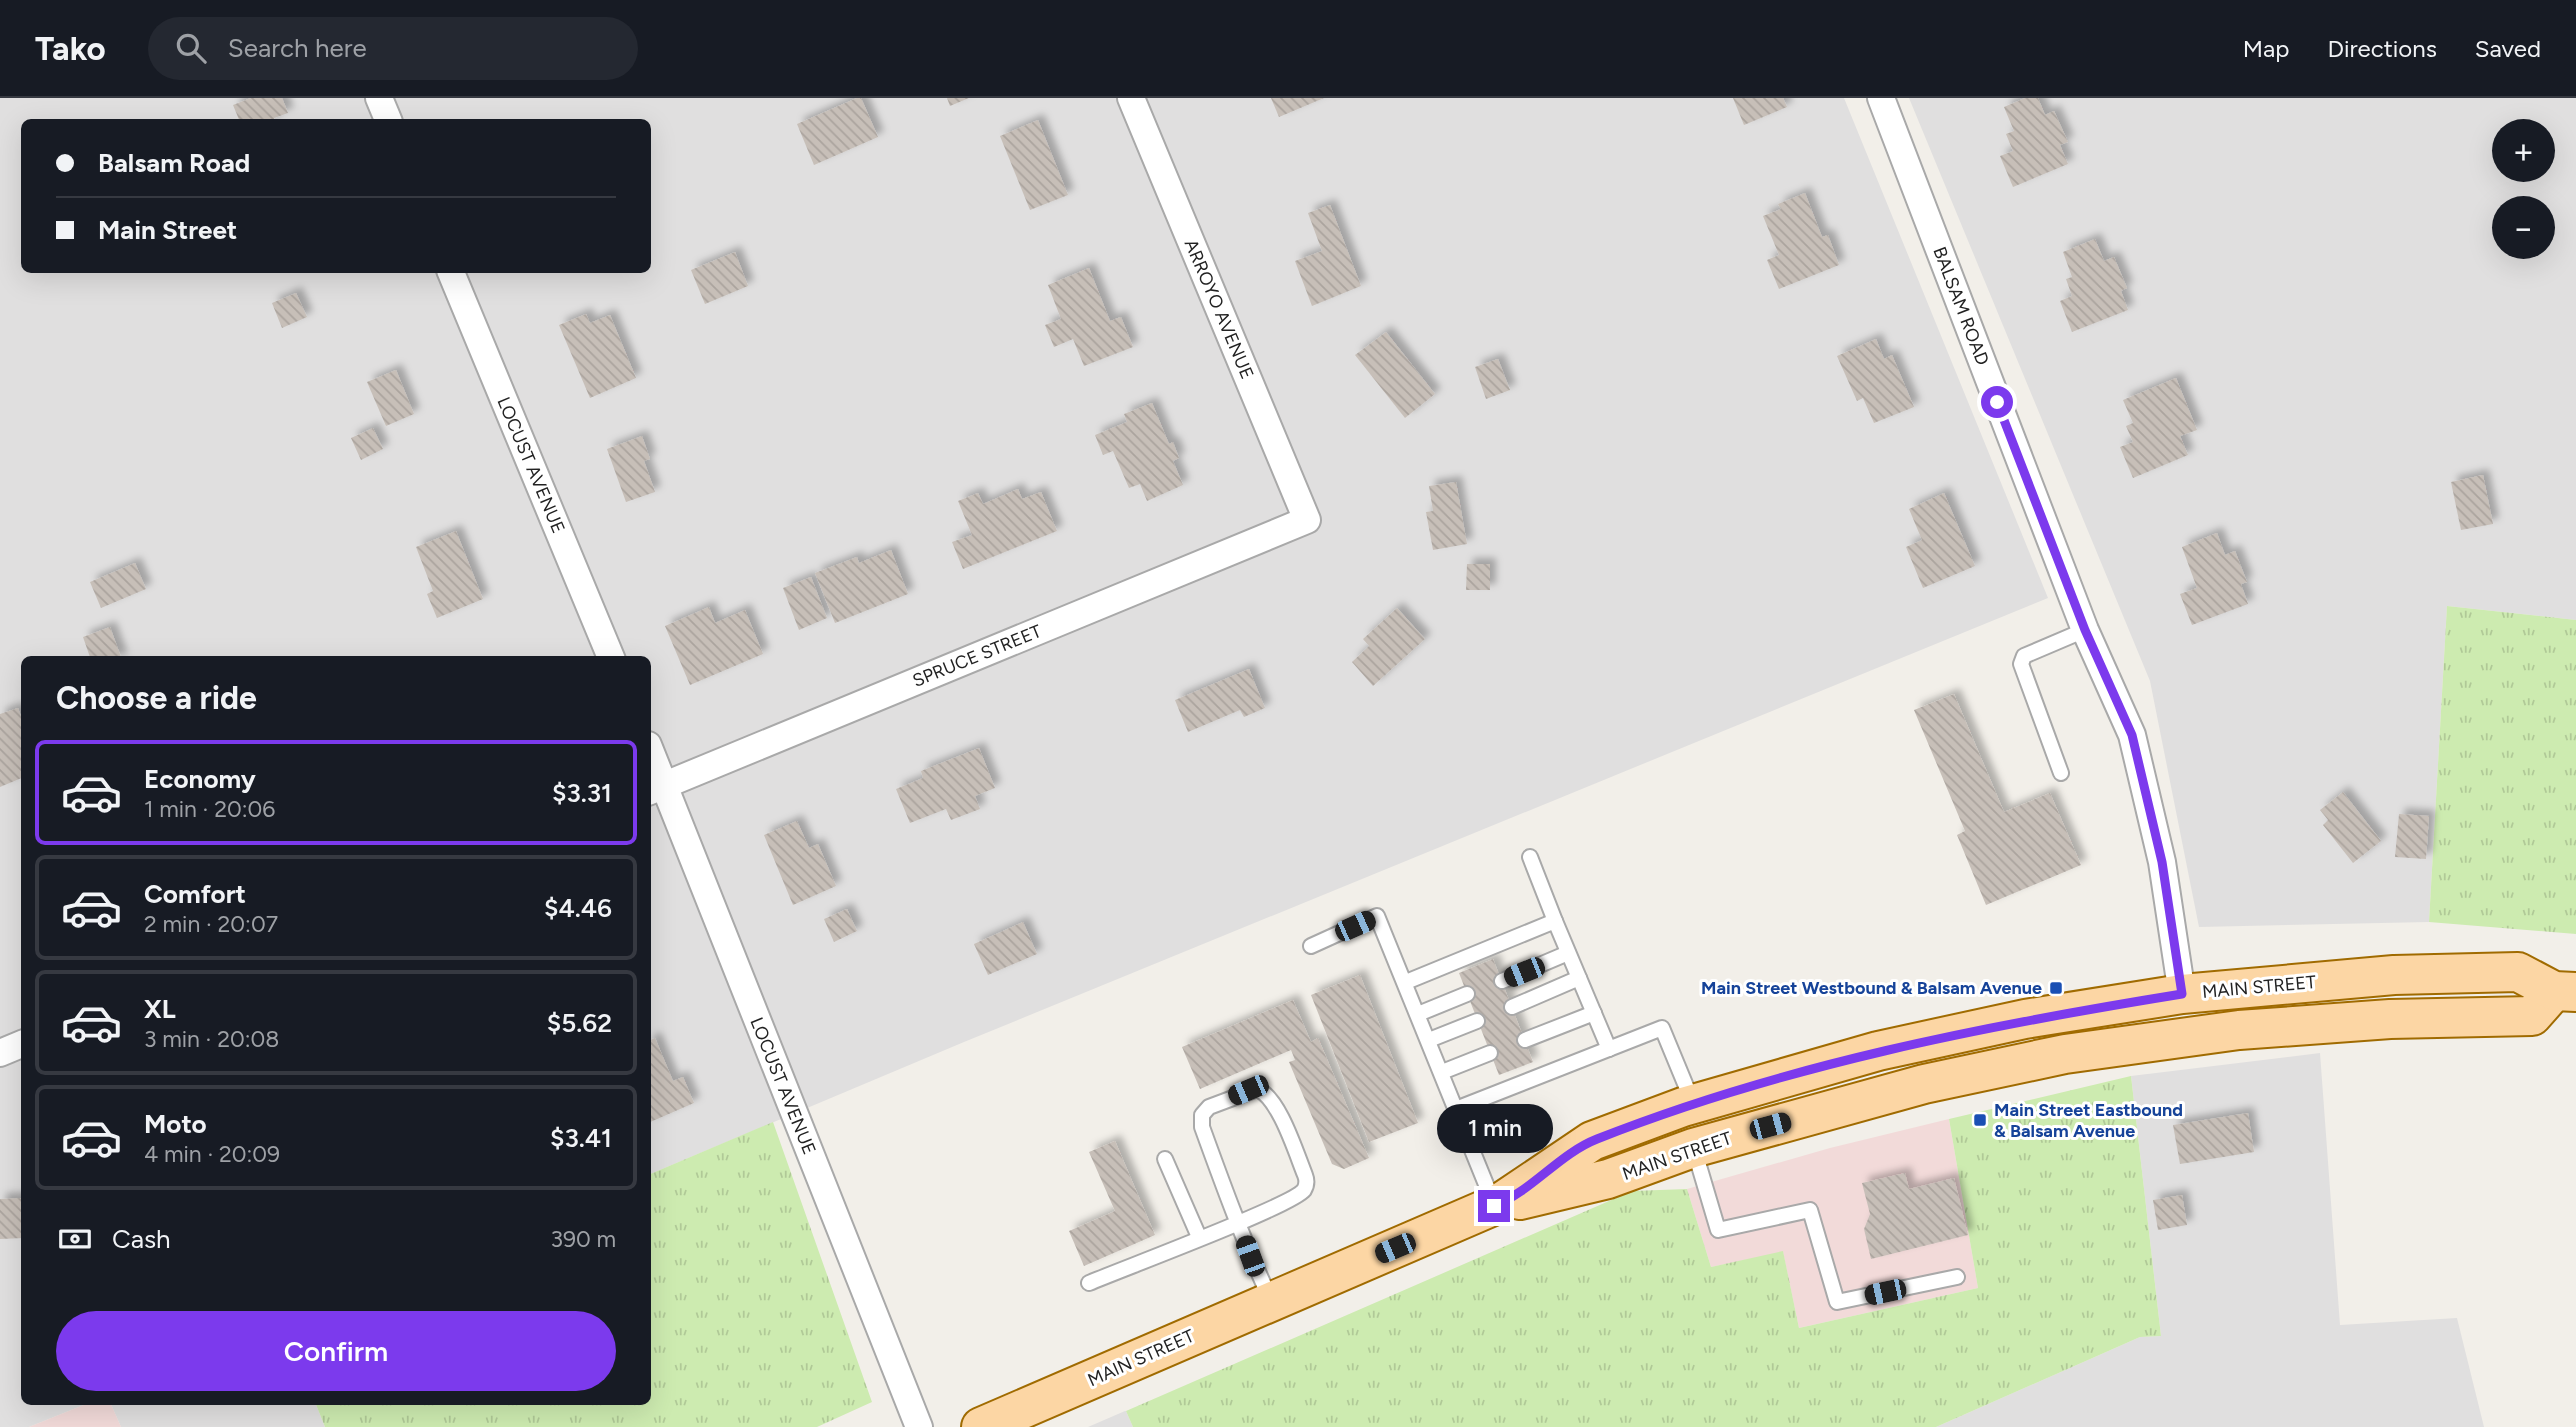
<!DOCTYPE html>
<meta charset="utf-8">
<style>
body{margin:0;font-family:Figtree,sans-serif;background:#242831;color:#f1f3f6;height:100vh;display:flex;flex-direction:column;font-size:26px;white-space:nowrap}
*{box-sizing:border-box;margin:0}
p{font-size:23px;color:#9ea1a6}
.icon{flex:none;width:38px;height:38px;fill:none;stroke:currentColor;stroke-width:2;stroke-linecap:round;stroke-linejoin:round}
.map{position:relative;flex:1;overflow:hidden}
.details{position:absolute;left:21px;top:558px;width:630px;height:749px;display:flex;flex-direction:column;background:#171b24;border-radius:10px;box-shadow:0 7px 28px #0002}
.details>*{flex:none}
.top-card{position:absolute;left:21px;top:21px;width:630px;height:154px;border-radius:10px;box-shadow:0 7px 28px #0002;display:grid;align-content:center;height:154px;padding:0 35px;background:#171b24}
.tools{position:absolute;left:2492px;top:21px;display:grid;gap:14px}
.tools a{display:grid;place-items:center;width:63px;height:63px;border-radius:50%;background:#171b24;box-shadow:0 7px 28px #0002;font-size:35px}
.end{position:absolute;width:32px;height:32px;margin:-16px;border:9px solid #7c3aed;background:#fff;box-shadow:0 0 0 4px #fff}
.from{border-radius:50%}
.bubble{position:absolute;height:49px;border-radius:24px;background:#171b24;box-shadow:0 7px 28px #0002;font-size:23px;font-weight:600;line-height:49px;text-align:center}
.car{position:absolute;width:21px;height:42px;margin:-21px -10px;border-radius:9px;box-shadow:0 0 5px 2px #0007;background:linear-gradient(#222 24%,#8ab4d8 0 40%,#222 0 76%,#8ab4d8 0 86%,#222 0)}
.top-card b{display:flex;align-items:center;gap:24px;height:66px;font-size:26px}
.top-card b+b{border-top:2px solid #363941}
.top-card i{width:18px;height:18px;background:#f1f3f6}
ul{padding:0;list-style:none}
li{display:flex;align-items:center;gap:21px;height:105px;margin:0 14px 10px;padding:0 21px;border:4px solid #363941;border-radius:10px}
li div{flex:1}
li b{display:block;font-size:26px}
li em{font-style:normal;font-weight:600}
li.current{border-color:#7c3aed}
li>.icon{width:63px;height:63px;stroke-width:1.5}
h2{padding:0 35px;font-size:32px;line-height:84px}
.pay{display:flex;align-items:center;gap:18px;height:77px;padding:0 35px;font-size:26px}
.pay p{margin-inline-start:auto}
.cta{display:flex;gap:14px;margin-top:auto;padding:14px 35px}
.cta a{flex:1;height:80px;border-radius:42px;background:#7c3aed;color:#fff;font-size:28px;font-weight:600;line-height:80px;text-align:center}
header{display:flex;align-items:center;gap:42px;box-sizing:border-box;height:98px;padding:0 35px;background:#171b24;border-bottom:2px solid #363941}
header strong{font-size:33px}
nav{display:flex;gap:38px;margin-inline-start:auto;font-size:24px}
.search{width:490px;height:63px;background:#242831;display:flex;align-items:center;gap:18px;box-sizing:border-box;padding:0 24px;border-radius:38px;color:#9ea1a6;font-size:26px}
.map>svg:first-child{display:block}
.residential{fill:#e0dfdf;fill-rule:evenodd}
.commercial{fill:#f2dad9}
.grass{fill:url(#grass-tufts)}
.building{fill:url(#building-back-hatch);filter:url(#shadow)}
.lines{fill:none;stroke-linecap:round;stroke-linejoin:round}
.service-casing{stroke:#a9a9a9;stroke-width:18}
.minor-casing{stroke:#a9a9a9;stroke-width:30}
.primary-casing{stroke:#a06b00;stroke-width:42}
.service{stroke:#fff;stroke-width:14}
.minor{stroke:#fff;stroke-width:26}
.primary{stroke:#fcd6a4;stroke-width:38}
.route{stroke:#7c3aed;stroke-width:9}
.transit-dot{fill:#1a4fb4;stroke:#fff;stroke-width:2.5}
.labels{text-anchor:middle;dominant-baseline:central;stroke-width:6;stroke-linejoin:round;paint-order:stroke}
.street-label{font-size:18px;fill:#222;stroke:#fff}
.transit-label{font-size:18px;font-weight:bold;fill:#164399;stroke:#fff;text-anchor:end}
</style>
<header>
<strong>Tako</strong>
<div class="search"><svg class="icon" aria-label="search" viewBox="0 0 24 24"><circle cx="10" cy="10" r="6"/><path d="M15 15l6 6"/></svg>Search here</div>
<nav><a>Map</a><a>Directions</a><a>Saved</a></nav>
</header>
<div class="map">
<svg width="2576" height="1329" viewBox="0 0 2576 1329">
<defs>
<pattern id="grass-tufts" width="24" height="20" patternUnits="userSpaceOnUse" patternTransform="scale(1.75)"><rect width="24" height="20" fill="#cdebb0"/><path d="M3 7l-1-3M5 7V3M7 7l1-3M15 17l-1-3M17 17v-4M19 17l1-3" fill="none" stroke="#b0c997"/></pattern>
<pattern id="building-back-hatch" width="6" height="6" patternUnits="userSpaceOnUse" patternTransform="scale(1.75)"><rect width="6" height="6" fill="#c7bfb8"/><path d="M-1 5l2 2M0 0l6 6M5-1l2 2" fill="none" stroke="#aba49e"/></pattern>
<filter id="shadow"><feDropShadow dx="6" dy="-6" stdDeviation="3.5" flood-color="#0004"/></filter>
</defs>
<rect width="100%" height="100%" fill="#f2efe9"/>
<g class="residential">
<path d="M 0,0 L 1844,0 L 2048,500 L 964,944 L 648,1077 L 648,562 L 24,562 L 24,1304 L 91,1304 L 29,1329 L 0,1329 ZM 24,24 L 648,24 L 648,172 L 24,172 Z"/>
<path d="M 1909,0 L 2576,0 L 2576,522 L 2447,508 L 2429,824 L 2199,829 L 2150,583 ZM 2504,33 L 2543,33 L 2543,72 L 2504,72 ZM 2504,110 L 2543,110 L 2543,149 L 2504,149 Z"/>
<path d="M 2320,955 L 2340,1227 L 2457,1220 L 2484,1329 L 1936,1329 L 2140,1239 L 2161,1238 L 2131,978 Z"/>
<path d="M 110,1304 L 315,1304 L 325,1329 L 121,1329 Z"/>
<path d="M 1126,1313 L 1133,1329 L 1088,1329 L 1125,1313 Z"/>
</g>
<g class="commercial">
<path d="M 1949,1021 L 1978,1190 L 1799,1230 L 1783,1154 L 1711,1169 L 1687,1091 L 1830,1050 Z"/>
<path d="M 91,1304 L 110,1304 L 121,1329 L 29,1329 Z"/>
</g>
<g class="grass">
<path d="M 2447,508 L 2576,522 L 2576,836 L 2429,824 Z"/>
<path d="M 2131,978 L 2161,1238 L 2140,1239 L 1936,1329 L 1133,1329 L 1126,1313 L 1632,1093 L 1687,1091 L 1711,1169 L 1783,1153 L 1799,1230 L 1978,1190 L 1949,1021 Z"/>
<path d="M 773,1024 L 872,1304 L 817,1329 L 325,1329 L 315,1304 L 648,1304 L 648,1077 Z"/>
</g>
<g class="building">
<path d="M 251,0 L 282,0 L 288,15 L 274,20 L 275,24 L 240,24 L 233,7 Z"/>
<path d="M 857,0 L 861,0 L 878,39 L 814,67 L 797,26 Z"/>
<path d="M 947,0 L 969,0 L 950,8 Z"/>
<path d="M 1271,0 L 1324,0 L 1279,19 Z"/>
<path d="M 1733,0 L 1783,0 L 1787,9 L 1744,27 Z"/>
<path d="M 2025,0 L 2038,0 L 2045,17 L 2054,13 L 2068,44 L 2060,47 L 2068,66 L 2013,89 L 2000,58 L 2013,53 L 2006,36 L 2014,33 L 2004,9 Z"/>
<path d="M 1038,22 L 1068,97 L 1030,112 L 1000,38 Z"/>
<path d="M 1805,95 L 1822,139 L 1828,137 L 1839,167 L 1779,191 L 1767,162 L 1779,157 L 1763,118 L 1781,111 L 1778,106 Z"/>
<path d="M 1330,107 L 1361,188 L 1312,208 L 1295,163 L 1322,153 L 1308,115 Z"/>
<path d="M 2095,141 L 2104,163 L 2114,159 L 2127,190 L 2121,193 L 2128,212 L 2072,234 L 2060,203 L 2072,198 L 2066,181 L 2072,179 L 2063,154 Z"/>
<path d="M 735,154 L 748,188 L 705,206 L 691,172 Z"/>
<path d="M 1089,170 L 1110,223 L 1121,219 L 1133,249 L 1084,268 L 1073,241 L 1054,249 L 1045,227 L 1061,221 L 1048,187 Z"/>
<path d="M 296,195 L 307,219 L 282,230 L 272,205 Z"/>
<path d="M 586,216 L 590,225 L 610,217 L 636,280 L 590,300 L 559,227 Z"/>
<path d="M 1386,234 L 1435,296 L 1405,320 L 1355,257 Z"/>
<path d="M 1876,241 L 1884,261 L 1892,257 L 1914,309 L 1874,325 L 1863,300 L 1857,303 L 1837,258 Z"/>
<path d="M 1498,261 L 1510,292 L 1486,301 L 1475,269 Z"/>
<path d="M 396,272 L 414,316 L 386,328 L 367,284 Z"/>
<path d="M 2176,280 L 2197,332 L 2180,338 L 2188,357 L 2133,380 L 2120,349 L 2133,344 L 2126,328 L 2133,325 L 2123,302 Z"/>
<path d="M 1152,305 L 1169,346 L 1173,344 L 1179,360 L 1173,363 L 1183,387 L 1147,403 L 1140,386 L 1129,390 L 1113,353 L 1103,357 L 1095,337 L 1127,324 L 1124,316 Z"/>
<path d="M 373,330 L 383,351 L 361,362 L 351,340 Z"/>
<path d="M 642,338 L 650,361 L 644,363 L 655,394 L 626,404 L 607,351 Z"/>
<path d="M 2483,377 L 2493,426 L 2461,432 L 2451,384 Z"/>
<path d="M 1456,384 L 1467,446 L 1433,452 L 1426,414 L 1433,413 L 1429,388 Z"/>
<path d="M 1018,391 L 1022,401 L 1041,394 L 1057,433 L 963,471 L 952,444 L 972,437 L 958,403 L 978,395 L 983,406 Z"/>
<path d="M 1944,395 L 1975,468 L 1923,490 L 1906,449 L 1922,442 L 1909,411 Z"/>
<path d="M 456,433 L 483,501 L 437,520 L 427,496 L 433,493 L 416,449 Z"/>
<path d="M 2217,435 L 2225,457 L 2235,453 L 2247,484 L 2241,486 L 2248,506 L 2192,527 L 2180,496 L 2197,490 L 2182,449 Z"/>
<path d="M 891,452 L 908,496 L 835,525 L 815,475 L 857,459 L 859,465 Z"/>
<path d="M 135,465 L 146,491 L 101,510 L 90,484 Z"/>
<path d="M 1467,466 L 1490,466 L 1490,492 L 1466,492 Z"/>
<path d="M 811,479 L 827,520 L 799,532 L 783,490 Z"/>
<path d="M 709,509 L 715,525 L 745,512 L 763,556 L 690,587 L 665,528 Z"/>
<path d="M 1397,510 L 1425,541 L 1373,588 L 1352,564 L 1369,548 L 1363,541 Z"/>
<path d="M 110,529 L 122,562 L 91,562 L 83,539 Z"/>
<path d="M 1249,571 L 1265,610 L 1244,619 L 1240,612 L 1188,634 L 1175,602 Z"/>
<path d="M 1954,596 L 2004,714 L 2050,695 L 2081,767 L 1986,807 L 1957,737 L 1965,733 L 1914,612 Z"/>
<path d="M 18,610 L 24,627 L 24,679 L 0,689 L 0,616 Z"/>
<path d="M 979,650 L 995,690 L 975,698 L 980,711 L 951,722 L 946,711 L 910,725 L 896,691 L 923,680 L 921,673 Z"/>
<path d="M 2343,694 L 2381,743 L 2353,765 L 2323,727 L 2328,722 L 2320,712 Z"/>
<path d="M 2399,716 L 2429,718 L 2426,761 L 2395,759 Z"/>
<path d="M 797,723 L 809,750 L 818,746 L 836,788 L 793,807 L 764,737 Z"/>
<path d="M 847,811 L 857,833 L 834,844 L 824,821 Z"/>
<path d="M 1023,824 L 1037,856 L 988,877 L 974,846 Z"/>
<path d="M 1493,861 L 1533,964 L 1499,977 L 1459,875 Z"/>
<path d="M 1360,877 L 1418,1025 L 1369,1044 L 1311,897 Z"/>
<path d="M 1293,902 L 1311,944 L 1318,940 L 1369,1060 L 1344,1071 L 1332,1066 L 1289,964 L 1295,962 L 1291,952 L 1200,991 L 1182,949 Z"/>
<path d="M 655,940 L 673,983 L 683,979 L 694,1005 L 648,1025 L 648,943 Z"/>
<path d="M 2248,1015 L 2254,1054 L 2180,1066 L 2173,1027 Z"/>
<path d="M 1115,1043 L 1155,1137 L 1084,1168 L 1069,1133 L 1115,1113 L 1089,1054 Z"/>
<path d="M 1905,1075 L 1909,1091 L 1954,1080 L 1968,1137 L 1871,1161 L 1864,1131 L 1870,1116 L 1862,1085 Z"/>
<path d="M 2182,1097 L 2187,1127 L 2158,1132 L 2153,1102 Z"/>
<path d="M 24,1100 L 24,1140 L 0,1141 L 0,1101 Z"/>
</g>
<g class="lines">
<g class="service-casing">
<g id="service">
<path d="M 2061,675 L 2021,566 L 2024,558 L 2085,532"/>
<path d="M 1530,759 L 1555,823"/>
<path d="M 1311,848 L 1377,818 L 1494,1106"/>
<path d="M 1502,883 L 1568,855"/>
<path d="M 1406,884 L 1555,823 L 1609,951"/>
<path d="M 1512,909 L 1579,880"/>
<path d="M 1418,916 L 1467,896"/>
<path d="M 1429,942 L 1477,923"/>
<path d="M 1525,942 L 1594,915"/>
<path d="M 1442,974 L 1490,955"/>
<path d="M 1456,1011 L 1662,930 L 1693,1005"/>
<path d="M 1694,1051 L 1718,1132 L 1810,1112 L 1837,1204 L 1957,1179"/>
<path d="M 1165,1061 L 1199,1139"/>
<path d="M 1089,1185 C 1119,1172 1292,1108 1304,1092 C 1307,1087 1307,1082 1305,1077 C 1296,1055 1279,999 1257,991 L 1209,1009 L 1202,1017 L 1202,1029 C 1223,1087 1244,1145 1271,1202"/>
</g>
</g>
<g class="minor-casing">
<g id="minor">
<path d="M 379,0 L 389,24"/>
<path d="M 1881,0 L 2085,532 L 2132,637 L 2162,764 L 2182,896"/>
<path d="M 450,172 L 612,562"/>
<path d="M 648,647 L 919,1329"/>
<path d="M 648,694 L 1307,422 L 1131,0"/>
<path d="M 0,955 L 24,945"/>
</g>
</g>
<g class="primary-casing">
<g id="primary">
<path d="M 1520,1102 L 1608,1081 L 1693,1050 L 1924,986 L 2065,956 L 2239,932 L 2390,921 L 2532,918 L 2554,893"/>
<path d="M 981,1329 L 1500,1105 L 1592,1043 L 1683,1009 L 1878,953 L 2025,921 L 2182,896 L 2394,877 L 2518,874 L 2554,893 L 2576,894"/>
</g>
</g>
<use href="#service" class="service"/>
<use href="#minor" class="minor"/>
<use href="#primary" class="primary"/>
</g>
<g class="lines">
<path class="route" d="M 1494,1108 C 1532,1093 1559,1056 1597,1041 C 1784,967 1984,928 2182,896 L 2162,764 L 2132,637 L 2085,532 L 1997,304"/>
</g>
<g class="transit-dot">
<rect x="2049" y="883" width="14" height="14" rx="3.5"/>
<rect x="1973" y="1015" width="14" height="14" rx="3.5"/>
</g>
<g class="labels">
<g class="street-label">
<text transform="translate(1961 208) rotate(69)">BALSAM ROAD</text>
<text transform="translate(1219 211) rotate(67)">ARROYO AVENUE</text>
<text transform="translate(531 367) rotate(67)">LOCUST AVENUE</text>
<text transform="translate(977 558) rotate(-22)">SPRUCE STREET</text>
<text transform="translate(2259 889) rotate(-5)">MAIN STREET</text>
<text transform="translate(783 988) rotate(68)">LOCUST AVENUE</text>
<text transform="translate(1677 1058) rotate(-19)">MAIN STREET</text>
<text transform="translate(1141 1260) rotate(-24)">MAIN STREET</text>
</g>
<g class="transit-label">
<text x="2042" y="890">Main Street Westbound &amp; Balsam Avenue</text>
<text x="1994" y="1012" text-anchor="start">Main Street Eastbound<tspan x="1994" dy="21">&amp; Balsam Avenue</tspan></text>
</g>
</g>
</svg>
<div class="tools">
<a>+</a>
<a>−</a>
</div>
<i class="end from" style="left:1997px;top:304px"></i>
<i class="end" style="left:1494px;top:1108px"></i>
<div class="bubble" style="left:1437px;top:1006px;width:116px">1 min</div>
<i class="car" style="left:1355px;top:828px;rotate:66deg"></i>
<i class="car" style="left:1524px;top:874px;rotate:248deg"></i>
<i class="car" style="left:1248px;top:992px;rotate:247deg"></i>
<i class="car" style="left:1770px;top:1028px;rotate:75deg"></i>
<i class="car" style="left:1395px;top:1150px;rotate:247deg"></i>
<i class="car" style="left:1250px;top:1158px;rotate:340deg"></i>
<i class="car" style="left:1885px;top:1194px;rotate:258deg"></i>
<div class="top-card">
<b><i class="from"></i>Balsam Road</b>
<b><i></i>Main Street</b>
</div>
<section class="details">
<h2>Choose a ride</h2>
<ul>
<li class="current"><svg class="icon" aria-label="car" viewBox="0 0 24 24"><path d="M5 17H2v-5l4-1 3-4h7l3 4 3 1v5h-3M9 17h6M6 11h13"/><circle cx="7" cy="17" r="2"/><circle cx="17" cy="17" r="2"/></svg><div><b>Economy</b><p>1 min · 20:06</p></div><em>$3.31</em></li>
<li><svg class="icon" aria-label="car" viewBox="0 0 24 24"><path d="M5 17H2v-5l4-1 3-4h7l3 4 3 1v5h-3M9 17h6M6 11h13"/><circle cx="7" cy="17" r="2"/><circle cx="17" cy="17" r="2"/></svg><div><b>Comfort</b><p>2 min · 20:07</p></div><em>$4.46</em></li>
<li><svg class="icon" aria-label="car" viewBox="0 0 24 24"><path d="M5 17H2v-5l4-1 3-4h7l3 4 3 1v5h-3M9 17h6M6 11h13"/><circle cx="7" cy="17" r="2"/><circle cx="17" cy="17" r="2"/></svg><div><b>XL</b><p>3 min · 20:08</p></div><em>$5.62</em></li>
<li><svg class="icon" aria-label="car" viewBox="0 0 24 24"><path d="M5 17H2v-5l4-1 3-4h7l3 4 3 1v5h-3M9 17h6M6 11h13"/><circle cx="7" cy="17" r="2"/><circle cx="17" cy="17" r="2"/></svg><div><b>Moto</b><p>4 min · 20:09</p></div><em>$3.41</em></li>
</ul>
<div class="pay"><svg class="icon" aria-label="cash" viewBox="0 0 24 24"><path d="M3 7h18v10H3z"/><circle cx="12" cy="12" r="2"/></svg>Cash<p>390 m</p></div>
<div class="cta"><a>Confirm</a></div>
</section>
</div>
